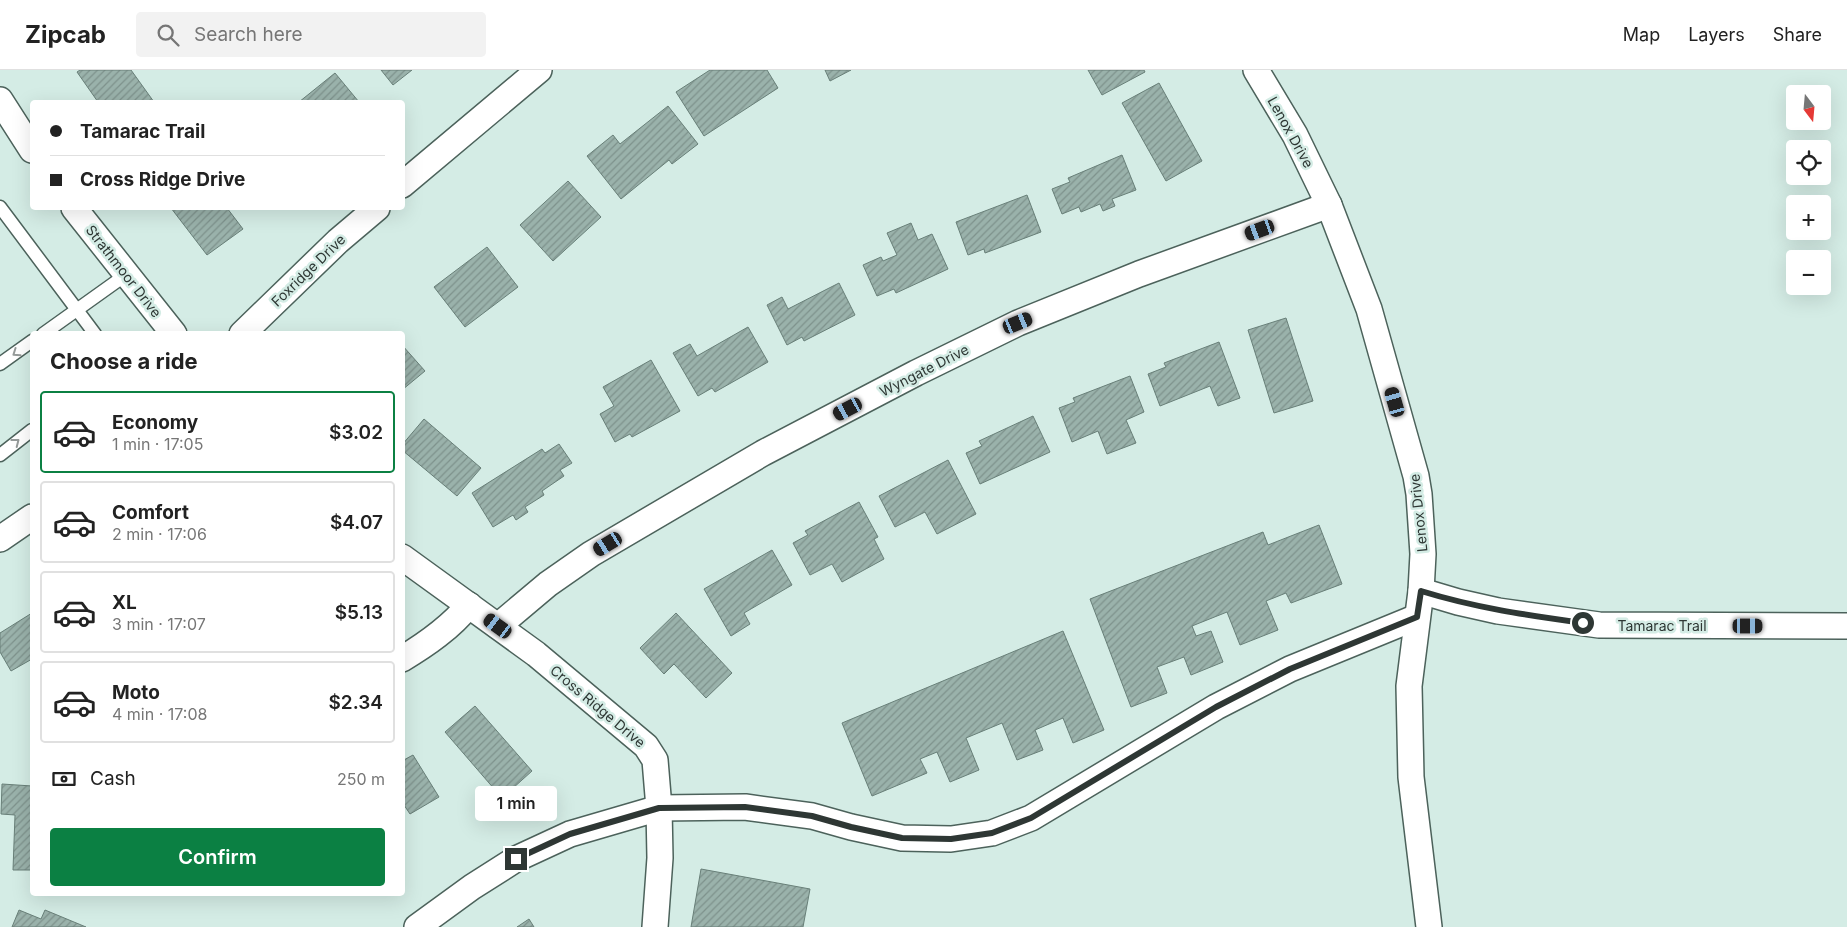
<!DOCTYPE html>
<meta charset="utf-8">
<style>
body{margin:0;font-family:Inter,sans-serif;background:#f2f2f2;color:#222;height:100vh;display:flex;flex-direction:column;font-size:19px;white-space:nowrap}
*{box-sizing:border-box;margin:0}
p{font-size:16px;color:#767676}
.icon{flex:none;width:28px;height:28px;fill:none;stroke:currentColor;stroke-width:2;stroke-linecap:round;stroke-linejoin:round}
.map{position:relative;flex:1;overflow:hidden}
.side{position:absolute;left:30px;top:261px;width:375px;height:565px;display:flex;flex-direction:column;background:#fff;border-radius:5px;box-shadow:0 5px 20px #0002}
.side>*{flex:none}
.banner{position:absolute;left:30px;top:30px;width:375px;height:110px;border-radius:5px;box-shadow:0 5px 20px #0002;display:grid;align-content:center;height:110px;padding:0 20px;background:#fff}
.needle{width:32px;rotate:164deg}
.buttons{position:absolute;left:1786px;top:15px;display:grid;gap:10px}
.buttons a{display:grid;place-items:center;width:45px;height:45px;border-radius:5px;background:#fff;box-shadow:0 5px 20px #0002;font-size:25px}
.end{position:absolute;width:22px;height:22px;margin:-11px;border:6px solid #2e3734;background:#fff;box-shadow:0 0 0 2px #fff}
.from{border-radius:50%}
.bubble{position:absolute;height:35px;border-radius:5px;background:#fff;box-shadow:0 5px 20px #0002;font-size:16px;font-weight:600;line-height:35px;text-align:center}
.car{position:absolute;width:15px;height:30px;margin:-15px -8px;border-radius:6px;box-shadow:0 0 4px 1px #0007;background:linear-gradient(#222 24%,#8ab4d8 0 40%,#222 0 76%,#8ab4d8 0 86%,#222 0)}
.banner b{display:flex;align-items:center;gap:18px;height:48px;font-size:19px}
.banner b+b{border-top:1px solid #e0e0e0}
.banner i{width:12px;height:12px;background:#222}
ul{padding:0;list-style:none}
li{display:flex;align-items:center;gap:15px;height:82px;margin:0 10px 8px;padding:0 10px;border:2px solid #e0e0e0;border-radius:5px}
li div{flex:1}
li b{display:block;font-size:19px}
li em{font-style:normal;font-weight:600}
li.active{border-color:#0b8043}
li>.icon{width:45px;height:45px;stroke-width:1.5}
h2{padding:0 20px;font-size:22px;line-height:60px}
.pay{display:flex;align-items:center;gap:12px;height:55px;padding:0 20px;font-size:19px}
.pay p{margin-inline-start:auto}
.button{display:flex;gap:10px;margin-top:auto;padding:10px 20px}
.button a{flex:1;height:58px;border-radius:5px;background:#0b8043;color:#fff;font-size:20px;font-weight:600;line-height:58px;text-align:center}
header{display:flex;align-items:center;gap:30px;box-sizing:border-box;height:70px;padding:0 25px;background:#fff;border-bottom:1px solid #e0e0e0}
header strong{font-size:24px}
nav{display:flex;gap:28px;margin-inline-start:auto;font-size:18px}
.search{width:350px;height:45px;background:#f2f2f2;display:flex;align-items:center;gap:12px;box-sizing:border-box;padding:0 18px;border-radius:5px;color:#767676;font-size:19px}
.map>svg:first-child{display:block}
.building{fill:url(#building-hatch);stroke:#687f78}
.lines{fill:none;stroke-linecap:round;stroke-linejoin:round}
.lane-casing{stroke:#4c625b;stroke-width:15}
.street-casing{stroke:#4c625b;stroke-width:28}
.lane{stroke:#fff;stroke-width:12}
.street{stroke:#fff;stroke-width:25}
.oneway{stroke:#969b9a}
.route{stroke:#2e3734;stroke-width:6}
.labels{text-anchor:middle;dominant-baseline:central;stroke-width:5;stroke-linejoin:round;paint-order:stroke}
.street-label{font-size:14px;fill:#2e3734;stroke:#d4ece5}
</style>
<header>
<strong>Zipcab</strong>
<div class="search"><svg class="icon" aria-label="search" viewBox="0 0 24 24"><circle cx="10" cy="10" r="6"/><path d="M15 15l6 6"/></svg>Search here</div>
<nav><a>Map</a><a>Layers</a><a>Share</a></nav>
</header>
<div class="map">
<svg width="1847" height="857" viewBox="0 0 1847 857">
<defs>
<pattern id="building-hatch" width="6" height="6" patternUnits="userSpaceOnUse" patternTransform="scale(1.25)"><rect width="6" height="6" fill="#9ab2ab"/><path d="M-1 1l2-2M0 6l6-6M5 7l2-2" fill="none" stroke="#7e928c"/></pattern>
</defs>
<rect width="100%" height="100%" fill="#d4ece5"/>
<g class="building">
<path d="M 80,0 L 131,0 L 154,32 L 98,32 L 77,2 Z"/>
<path d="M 381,0 L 412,0 L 393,15 Z"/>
<path d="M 710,0 L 767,0 L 778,18 L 704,66 L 676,22 Z"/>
<path d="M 825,0 L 851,0 L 830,11 Z"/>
<path d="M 1088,0 L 1144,0 L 1145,2 L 1102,25 Z"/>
<path d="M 335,3 L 359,32 L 299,32 Z"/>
<path d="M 1159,13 L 1202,91 L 1166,111 L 1122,33 Z"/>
<path d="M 668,36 L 698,74 L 672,94 L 669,90 L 621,129 L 587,86 L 613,65 L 620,74 Z"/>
<path d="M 1122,85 L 1136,120 L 1112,129 L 1115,136 L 1103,141 L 1100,134 L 1081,142 L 1079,137 L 1062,144 L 1052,119 L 1070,112 L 1068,108 Z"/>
<path d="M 568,111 L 601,147 L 553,191 L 520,155 Z"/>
<path d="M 1027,125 L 1041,162 L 985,183 L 984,179 L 968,185 L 956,152 Z"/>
<path d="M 171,138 L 227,138 L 243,159 L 207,185 Z"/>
<path d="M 911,153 L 918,170 L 932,164 L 948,199 L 896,223 L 894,219 L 877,226 L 863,195 L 881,187 L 883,191 L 897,185 L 887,163 Z"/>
<path d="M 487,177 L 518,217 L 465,257 L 434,217 Z"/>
<path d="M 839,213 L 855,245 L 804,271 L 802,267 L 787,275 L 767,235 L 782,227 L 788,239 Z"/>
<path d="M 1286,248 L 1313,331 L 1274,343 L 1248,260 Z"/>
<path d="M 748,257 L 768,292 L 715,322 L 712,318 L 698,326 L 673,283 L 690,274 L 697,286 Z"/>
<path d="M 1219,272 L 1240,328 L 1218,336 L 1210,316 L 1160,336 L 1148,304 L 1166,297 L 1164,293 Z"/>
<path d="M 402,275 L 425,301 L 402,320 Z"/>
<path d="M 651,290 L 680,341 L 632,367 L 630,364 L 615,372 L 600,344 L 614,336 L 603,317 Z"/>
<path d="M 1130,306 L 1144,342 L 1126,350 L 1136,373 L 1107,384 L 1098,361 L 1072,372 L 1059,338 L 1075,332 L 1073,328 Z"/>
<path d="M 1033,346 L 1050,382 L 980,414 L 966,383 L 982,376 L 979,371 Z"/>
<path d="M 424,349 L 481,398 L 457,426 L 402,380 L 402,375 Z"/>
<path d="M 559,374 L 572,393 L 560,400 L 564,406 L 542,421 L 544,425 L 525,437 L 528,442 L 516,450 L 513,445 L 493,457 L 472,423 L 542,379 L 545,383 Z"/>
<path d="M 948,390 L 976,444 L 937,464 L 925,442 L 895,457 L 879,426 Z"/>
<path d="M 859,432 L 878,467 L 874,469 L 884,489 L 842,512 L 832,494 L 810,505 L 793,473 L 808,465 L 805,461 Z"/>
<path d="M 1319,455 L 1342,514 L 1291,533 L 1286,523 L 1266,531 L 1278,560 L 1240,575 L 1227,542 L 1192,556 L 1196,566 L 1211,561 L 1223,592 L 1191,605 L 1184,587 L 1157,597 L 1167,623 L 1131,637 L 1090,529 L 1263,462 L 1268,475 Z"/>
<path d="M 772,480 L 792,515 L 744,543 L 750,554 L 731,566 L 704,519 Z"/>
<path d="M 32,543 L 32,589 L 11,601 L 0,582 L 0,563 Z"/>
<path d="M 676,543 L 732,603 L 706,628 L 674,594 L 664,604 L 640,578 Z"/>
<path d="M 1063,561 L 1104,660 L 1073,673 L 1063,648 L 1035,660 L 1043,680 L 1017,690 L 1002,653 L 966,668 L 979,700 L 950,712 L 937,682 L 920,689 L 927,703 L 872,726 L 842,653 Z"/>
<path d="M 475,636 L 532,701 L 502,728 L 445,662 Z"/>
<path d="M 413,685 L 439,727 L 410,744 L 402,732 L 402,691 Z"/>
<path d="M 2,714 L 32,716 L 32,800 L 13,800 L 15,745 L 1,744 Z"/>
<path d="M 701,799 L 810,819 L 803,857 L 691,857 Z"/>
<path d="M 19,840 L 41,849 L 45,840 L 86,857 L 12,857 Z"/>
<path d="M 529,849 L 534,857 L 517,857 Z"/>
</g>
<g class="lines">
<g class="lane-casing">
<g id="lane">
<path d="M 0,137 L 95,264"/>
<path d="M 43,264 L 127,204"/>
<path d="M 0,294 L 32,271"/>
<path d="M 0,385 L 32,360"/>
</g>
</g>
<g class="street-casing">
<g id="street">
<path d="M 1256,0 L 1295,65 L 1329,135 L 1369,239 L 1416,406 L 1419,424 L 1423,484 L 1421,521 L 1409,616 L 1411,707 L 1429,857"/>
<path d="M 0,30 L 32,80"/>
<path d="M 402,115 L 539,0"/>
<path d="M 74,138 L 174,264"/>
<path d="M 242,264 L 338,171 L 377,138"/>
<path d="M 0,469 L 32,447"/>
<path d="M 402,487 L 536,584 L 646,676 L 655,690 L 659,738 L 660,788 L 655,857"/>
<path d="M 1421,521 L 1458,532 L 1498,541 L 1599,555 L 1847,556"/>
<path d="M 498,556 L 548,514 L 591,484 L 763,383 L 916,303 L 1018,253 L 1139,204 L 1329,135"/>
<path d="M 402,589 C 427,574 450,558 469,535"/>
<path d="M 417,857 L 472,817 L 516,789 L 570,764 L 659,738 L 745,737 L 812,746 L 851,757 L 902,768 L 951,769 L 992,763 L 1031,748 L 1216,637 L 1290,599 L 1417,547"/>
</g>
</g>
<use href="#lane" class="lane"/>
<use href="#street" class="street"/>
</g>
<defs><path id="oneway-chevron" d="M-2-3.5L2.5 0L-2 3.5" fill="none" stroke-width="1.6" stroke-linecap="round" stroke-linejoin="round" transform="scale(1.25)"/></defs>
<g class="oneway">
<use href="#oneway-chevron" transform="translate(16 283) rotate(145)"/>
<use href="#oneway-chevron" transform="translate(16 372) rotate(-38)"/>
</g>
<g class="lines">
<path class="route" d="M 516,789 L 570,764 L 659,738 L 745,737 L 812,746 L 851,757 L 902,768 L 951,769 L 992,763 L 1031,748 L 1216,637 L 1290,599 L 1417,547 L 1421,521 C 1476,538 1526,545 1583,553"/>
</g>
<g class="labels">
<g class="street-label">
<text transform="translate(1291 62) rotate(61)">Lenox Drive</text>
<text transform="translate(308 200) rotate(-44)">Foxridge Drive</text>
<text transform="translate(124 201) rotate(52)">Strathmoor Drive</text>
<text transform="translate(924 300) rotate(-27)">Wyngate Drive</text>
<text transform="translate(1418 443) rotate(-96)">Lenox Drive</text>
<text x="1662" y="555">Tamarac Trail</text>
<text transform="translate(598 636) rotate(40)">Cross Ridge Drive</text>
</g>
</g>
</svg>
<div class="buttons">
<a><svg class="needle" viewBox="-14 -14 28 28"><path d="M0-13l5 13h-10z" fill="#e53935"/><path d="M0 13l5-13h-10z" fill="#767676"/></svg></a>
<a><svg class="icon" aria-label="locate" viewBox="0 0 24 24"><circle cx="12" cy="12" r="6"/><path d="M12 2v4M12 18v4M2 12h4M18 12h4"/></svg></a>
<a>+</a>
<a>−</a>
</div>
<i class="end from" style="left:1583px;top:553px"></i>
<i class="end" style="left:516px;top:789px"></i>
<div class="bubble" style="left:475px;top:716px;width:82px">1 min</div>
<i class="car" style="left:1260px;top:160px;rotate:250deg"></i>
<i class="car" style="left:1018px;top:253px;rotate:68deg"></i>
<i class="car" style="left:1395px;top:332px;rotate:344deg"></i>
<i class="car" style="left:848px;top:339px;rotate:242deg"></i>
<i class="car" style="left:608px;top:474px;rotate:239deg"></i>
<i class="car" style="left:498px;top:556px;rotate:306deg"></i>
<i class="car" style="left:1748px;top:556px;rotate:90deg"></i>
<div class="banner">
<b><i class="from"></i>Tamarac Trail</b>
<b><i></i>Cross Ridge Drive</b>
</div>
<section class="side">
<h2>Choose a ride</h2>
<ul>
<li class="active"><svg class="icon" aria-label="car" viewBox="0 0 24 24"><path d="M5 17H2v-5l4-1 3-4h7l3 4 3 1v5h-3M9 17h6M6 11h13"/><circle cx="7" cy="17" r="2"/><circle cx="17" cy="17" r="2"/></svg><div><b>Economy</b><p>1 min · 17:05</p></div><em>$3.02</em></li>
<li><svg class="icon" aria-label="car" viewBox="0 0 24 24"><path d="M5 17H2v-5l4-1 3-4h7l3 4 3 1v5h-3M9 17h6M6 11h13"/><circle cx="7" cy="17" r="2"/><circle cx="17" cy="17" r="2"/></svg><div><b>Comfort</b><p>2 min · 17:06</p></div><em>$4.07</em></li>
<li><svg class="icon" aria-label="car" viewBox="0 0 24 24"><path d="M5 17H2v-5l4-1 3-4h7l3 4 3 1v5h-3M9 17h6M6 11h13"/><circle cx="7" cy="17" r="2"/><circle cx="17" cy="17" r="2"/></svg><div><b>XL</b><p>3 min · 17:07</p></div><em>$5.13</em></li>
<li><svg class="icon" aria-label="car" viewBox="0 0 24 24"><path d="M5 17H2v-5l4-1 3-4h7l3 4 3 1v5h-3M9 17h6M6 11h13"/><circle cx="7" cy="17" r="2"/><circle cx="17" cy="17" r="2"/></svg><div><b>Moto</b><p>4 min · 17:08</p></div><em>$2.34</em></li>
</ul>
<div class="pay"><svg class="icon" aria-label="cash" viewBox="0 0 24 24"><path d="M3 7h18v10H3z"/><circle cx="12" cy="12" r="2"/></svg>Cash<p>250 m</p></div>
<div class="button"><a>Confirm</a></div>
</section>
</div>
